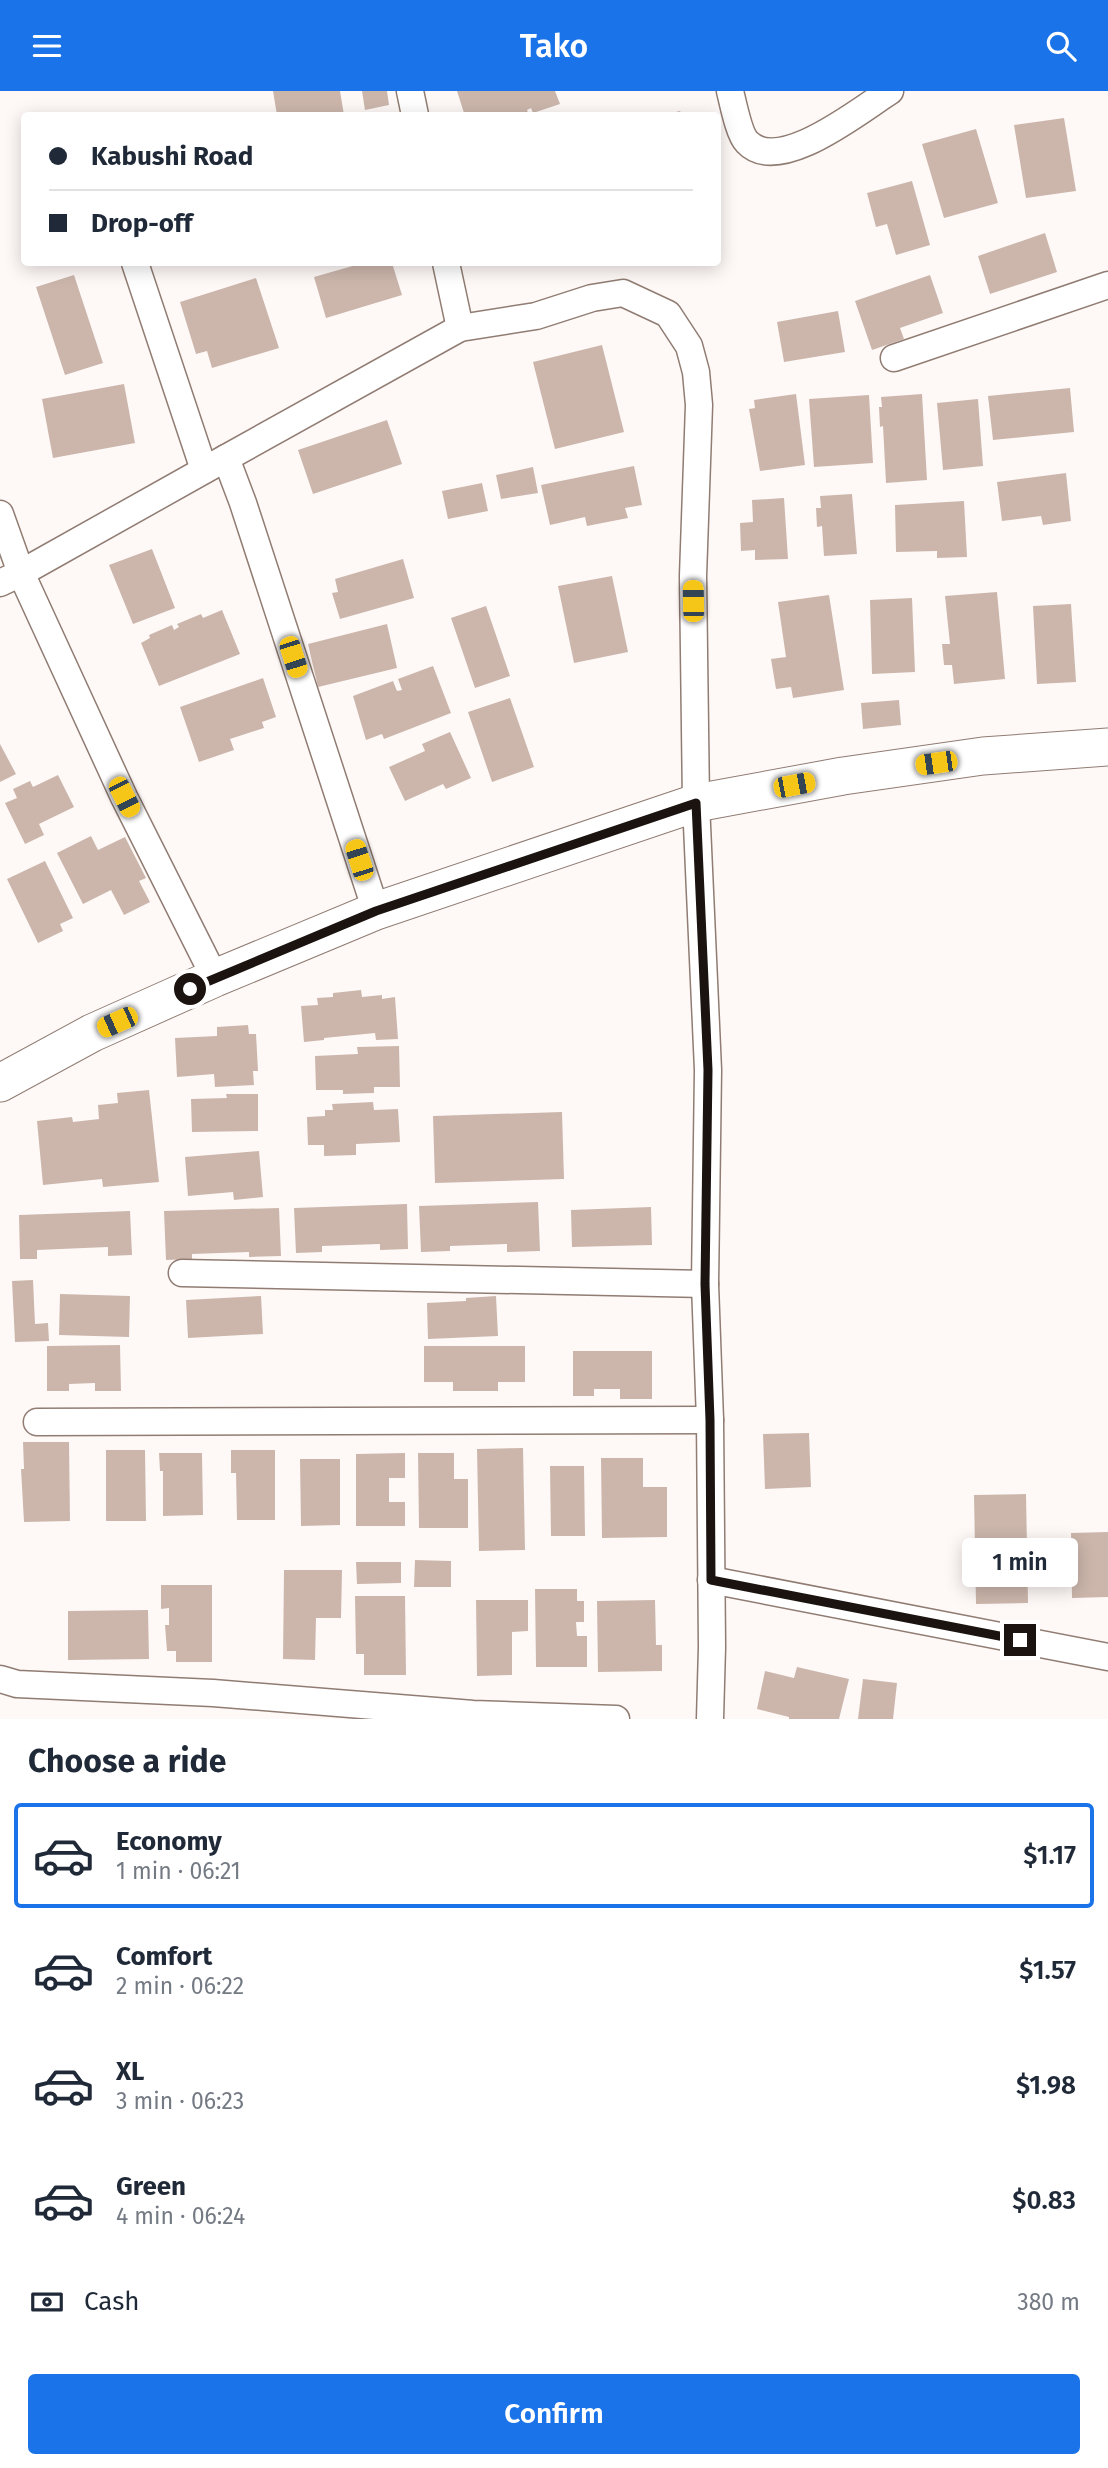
<!DOCTYPE html>
<meta charset="utf-8">
<style>
body{margin:0;font-family:"Fira Sans",sans-serif;background:#f2f2f3;color:#1f2937;height:100vh;display:flex;flex-direction:column;font-size:26px;white-space:nowrap}
*{box-sizing:border-box;margin:0}
p{font-size:23px;color:#747a83}
.icon{flex:none;width:38px;height:38px;fill:none;stroke:currentColor;stroke-width:2;stroke-linecap:round;stroke-linejoin:round}
.map{position:relative;height:1628px;overflow:hidden}
.side{display:flex;flex-direction:column;background:#fff;flex:1}
.side>*{flex:none}
.hud{position:absolute;left:21px;top:21px;width:700px;height:154px;border-radius:7px;box-shadow:0 4px 18px #0003;display:grid;align-content:center;height:154px;padding:0 28px;background:#fff}
.end{position:absolute;width:32px;height:32px;margin:-16px;border:9px solid #1a130f;background:#fff;box-shadow:0 0 0 4px #fff}
.from{border-radius:50%}
.bubble{position:absolute;height:49px;border-radius:7px;background:#fff;box-shadow:0 4px 18px #0003;font-size:23px;font-weight:600;line-height:49px;text-align:center}
.car{position:absolute;width:21px;height:42px;margin:-21px -10px;border-radius:9px;box-shadow:0 0 5px 2px #0007;background:linear-gradient(#f5c518 24%,#345 0 40%,#f5c518 0 76%,#345 0 86%,#f5c518 0)}
.hud b{display:flex;align-items:center;gap:24px;height:66px;font-size:26px}
.hud b+b{border-top:2px solid #e0e1e3}
.hud i{width:18px;height:18px;background:#1f2937}
ul{padding:0;list-style:none}
li{display:flex;align-items:center;gap:21px;height:105px;margin:0 14px 10px;padding:0 14px;border:4px solid transparent;border-radius:7px}
li div{flex:1}
li b{display:block;font-size:26px}
li em{font-style:normal;font-weight:600}
li.active{border-color:#1a73e8}
li>.icon{width:63px;height:63px;stroke-width:1.5}
h2{padding:0 28px;font-size:32px;line-height:84px}
.pay{display:flex;align-items:center;gap:18px;height:77px;padding:0 28px;font-size:26px}
.pay p{margin-inline-start:auto}
.cta{display:flex;gap:14px;margin-top:auto;padding:14px 28px}
.cta a{flex:1;height:80px;border-radius:7px;background:#1a73e8;color:#fff;font-size:28px;font-weight:600;line-height:80px;text-align:center}
header{display:flex;justify-content:space-between;align-items:center;height:91px;padding:0 28px;background:#1a73e8;color:#fff;font-size:32px;font-weight:600}
.map>svg:first-child{display:block}
.building{fill:#ccb6ac}
.lines{fill:none;stroke-linecap:round;stroke-linejoin:round}
.street-casing{stroke:#907c72;stroke-width:29}
.secondary-casing{stroke:#907c72;stroke-width:39}
.street{stroke:#fff;stroke-width:26}
.secondary{stroke:#fff;stroke-width:37}
.route{stroke:#1a130f;stroke-width:9}
</style>
<header><svg class="icon" aria-label="menu" viewBox="0 0 24 24"><path d="M4 6h16M4 12h16M4 18h16"/></svg>Tako<svg class="icon" aria-label="search" viewBox="0 0 24 24"><circle cx="10" cy="10" r="6"/><path d="M15 15l6 6"/></svg></header>
<div class="map">
<svg width="1108" height="1628" viewBox="0 0 1108 1628">
<rect width="100%" height="100%" fill="#fef9f7"/>
<g class="building">
<path d="M 273,0 L 340,0 L 344,24 L 307,24 L 306,21 L 277,24 Z"/>
<path d="M 362,0 L 387,0 L 389,14 L 365,19 Z"/>
<path d="M 457,0 L 555,0 L 560,13 L 533,22 L 531,17 L 527,19 L 529,24 L 468,24 L 467,21 L 464,22 Z"/>
<path d="M 680,20 L 682,24 L 664,24 Z"/>
<path d="M 1064,27 L 1076,100 L 1026,107 L 1014,34 Z"/>
<path d="M 976,38 L 998,112 L 944,127 L 922,53 Z"/>
<path d="M 912,90 L 930,154 L 896,164 L 887,133 L 876,136 L 867,102 Z"/>
<path d="M 1045,142 L 1057,181 L 990,203 L 978,165 Z"/>
<path d="M 363,172 L 392,172 L 402,204 L 326,227 L 314,186 Z"/>
<path d="M 74,184 L 103,272 L 65,284 L 36,196 Z"/>
<path d="M 930,184 L 943,222 L 900,237 L 904,248 L 872,259 L 855,210 Z"/>
<path d="M 256,187 L 279,257 L 212,277 L 207,260 L 196,263 L 180,211 Z"/>
<path d="M 838,220 L 845,261 L 784,271 L 777,231 Z"/>
<path d="M 602,254 L 624,341 L 555,358 L 533,271 Z"/>
<path d="M 124,293 L 135,352 L 53,367 L 42,308 Z"/>
<path d="M 1070,297 L 1074,341 L 993,349 L 988,305 Z"/>
<path d="M 796,303 L 805,374 L 760,380 L 749,318 L 755,317 L 754,309 Z"/>
<path d="M 922,303 L 927,389 L 886,392 L 883,335 L 880,336 L 879,316 L 882,316 L 881,306 Z"/>
<path d="M 869,304 L 873,372 L 814,376 L 809,308 Z"/>
<path d="M 978,308 L 983,375 L 943,379 L 937,312 Z"/>
<path d="M 387,329 L 402,373 L 313,403 L 298,359 Z"/>
<path d="M 634,375 L 642,414 L 625,417 L 628,427 L 587,435 L 585,426 L 550,434 L 541,394 Z"/>
<path d="M 533,376 L 538,402 L 501,408 L 496,384 Z"/>
<path d="M 1066,382 L 1071,430 L 1043,434 L 1041,425 L 1002,430 L 997,391 Z"/>
<path d="M 482,392 L 488,420 L 448,428 L 442,400 Z"/>
<path d="M 852,403 L 857,463 L 824,465 L 822,435 L 817,436 L 816,417 L 821,417 L 820,405 Z"/>
<path d="M 784,407 L 788,468 L 755,469 L 755,459 L 741,460 L 740,432 L 753,431 L 752,409 Z"/>
<path d="M 964,410 L 967,466 L 937,467 L 937,460 L 896,461 L 895,414 Z"/>
<path d="M 152,458 L 175,517 L 133,533 L 109,474 Z"/>
<path d="M 403,468 L 414,507 L 340,528 L 332,502 L 338,501 L 335,488 Z"/>
<path d="M 612,485 L 628,561 L 574,572 L 558,495 Z"/>
<path d="M 997,501 L 1005,588 L 954,593 L 952,574 L 944,574 L 942,553 L 950,553 L 945,505 Z"/>
<path d="M 829,504 L 844,599 L 793,607 L 791,596 L 776,598 L 771,568 L 786,566 L 778,511 Z"/>
<path d="M 912,507 L 915,581 L 872,583 L 870,509 Z"/>
<path d="M 1071,513 L 1076,591 L 1037,593 L 1033,515 Z"/>
<path d="M 486,515 L 510,585 L 475,597 L 451,527 Z"/>
<path d="M 222,519 L 240,563 L 159,595 L 141,552 L 150,547 L 149,544 L 172,534 L 174,539 L 179,536 L 177,533 L 201,523 L 203,527 Z"/>
<path d="M 387,533 L 397,577 L 318,596 L 308,553 Z"/>
<path d="M 433,575 L 451,622 L 384,648 L 382,643 L 366,649 L 353,605 L 393,590 L 397,600 L 402,599 L 398,588 Z"/>
<path d="M 263,587 L 276,626 L 262,631 L 264,637 L 230,648 L 234,659 L 199,671 L 180,616 Z"/>
<path d="M 510,607 L 534,676 L 492,691 L 468,621 Z"/>
<path d="M 899,609 L 901,634 L 863,638 L 861,612 Z"/>
<path d="M 450,641 L 471,687 L 446,698 L 443,693 L 405,710 L 389,676 L 425,660 L 422,653 Z"/>
<path d="M 0,653 L 16,683 L 0,691 Z"/>
<path d="M 58,684 L 74,716 L 39,733 L 44,744 L 25,753 L 5,712 L 17,707 L 13,698 L 30,690 L 33,696 Z"/>
<path d="M 91,745 L 98,759 L 125,746 L 146,787 L 139,790 L 150,811 L 124,824 L 111,799 L 83,813 L 57,762 Z"/>
<path d="M 45,770 L 73,827 L 60,833 L 63,840 L 38,852 L 7,788 Z"/>
<path d="M 361,899 L 362,906 L 382,904 L 382,908 L 395,906 L 398,948 L 376,949 L 375,942 L 324,947 L 324,949 L 304,951 L 301,915 L 318,914 L 317,907 L 333,906 L 333,902 Z"/>
<path d="M 248,934 L 249,943 L 256,943 L 258,980 L 253,980 L 254,994 L 215,996 L 214,983 L 177,986 L 175,947 L 217,945 L 217,936 Z"/>
<path d="M 399,955 L 400,996 L 374,996 L 374,1002 L 343,1003 L 343,999 L 316,999 L 315,965 L 358,963 L 357,956 Z"/>
<path d="M 149,999 L 159,1091 L 103,1096 L 102,1088 L 43,1094 L 37,1030 L 72,1026 L 73,1031 L 99,1028 L 98,1014 L 118,1012 L 117,1002 Z"/>
<path d="M 226,1003 L 258,1003 L 258,1040 L 192,1041 L 191,1008 L 227,1007 Z"/>
<path d="M 373,1011 L 374,1019 L 398,1018 L 400,1051 L 356,1053 L 356,1064 L 324,1065 L 324,1054 L 308,1054 L 307,1026 L 325,1025 L 325,1019 L 333,1019 L 332,1013 Z"/>
<path d="M 562,1021 L 564,1088 L 435,1092 L 433,1025 Z"/>
<path d="M 259,1060 L 263,1106 L 234,1109 L 233,1101 L 188,1105 L 185,1066 Z"/>
<path d="M 538,1111 L 540,1160 L 507,1161 L 507,1153 L 450,1155 L 450,1160 L 421,1161 L 419,1115 Z"/>
<path d="M 407,1113 L 408,1158 L 380,1159 L 380,1153 L 322,1155 L 322,1161 L 296,1162 L 294,1117 Z"/>
<path d="M 651,1116 L 652,1154 L 572,1156 L 571,1119 Z"/>
<path d="M 279,1117 L 281,1165 L 249,1166 L 249,1161 L 192,1163 L 192,1168 L 166,1169 L 164,1120 Z"/>
<path d="M 130,1120 L 132,1164 L 108,1165 L 108,1156 L 37,1159 L 37,1168 L 20,1168 L 19,1124 Z"/>
<path d="M 33,1189 L 35,1233 L 48,1232 L 49,1250 L 15,1251 L 12,1190 Z"/>
<path d="M 60,1203 L 130,1205 L 129,1246 L 59,1244 Z"/>
<path d="M 261,1205 L 263,1243 L 188,1247 L 186,1209 Z"/>
<path d="M 496,1205 L 498,1245 L 428,1248 L 427,1212 L 466,1210 L 466,1207 Z"/>
<path d="M 120,1254 L 121,1300 L 95,1300 L 95,1292 L 69,1293 L 69,1300 L 47,1300 L 47,1255 Z"/>
<path d="M 424,1255 L 525,1255 L 525,1291 L 498,1291 L 498,1300 L 453,1300 L 453,1291 L 424,1291 Z"/>
<path d="M 573,1260 L 652,1260 L 652,1308 L 620,1308 L 620,1298 L 594,1298 L 594,1305 L 573,1305 Z"/>
<path d="M 809,1342 L 811,1396 L 765,1398 L 763,1343 Z"/>
<path d="M 23,1351 L 69,1351 L 70,1430 L 24,1431 L 21,1378 L 24,1378 Z"/>
<path d="M 523,1357 L 525,1459 L 479,1460 L 477,1358 Z"/>
<path d="M 106,1359 L 145,1359 L 146,1430 L 106,1430 Z"/>
<path d="M 231,1359 L 275,1359 L 275,1429 L 237,1429 L 236,1382 L 231,1382 Z"/>
<path d="M 159,1362 L 202,1362 L 203,1424 L 163,1425 L 163,1380 L 160,1380 Z"/>
<path d="M 405,1362 L 405,1387 L 389,1387 L 389,1411 L 405,1411 L 405,1435 L 356,1435 L 356,1363 Z"/>
<path d="M 418,1362 L 454,1362 L 454,1388 L 468,1388 L 468,1437 L 419,1437 Z"/>
<path d="M 601,1367 L 643,1367 L 643,1396 L 667,1396 L 667,1446 L 602,1447 Z"/>
<path d="M 300,1368 L 340,1368 L 340,1434 L 301,1435 Z"/>
<path d="M 550,1375 L 584,1375 L 585,1445 L 551,1445 Z"/>
<path d="M 1026,1403 L 1028,1512 L 976,1513 L 974,1404 Z"/>
<path d="M 1108,1441 L 1108,1506 L 1072,1507 L 1071,1442 Z"/>
<path d="M 415,1469 L 451,1470 L 451,1496 L 414,1496 Z"/>
<path d="M 356,1471 L 401,1471 L 401,1492 L 357,1493 Z"/>
<path d="M 284,1479 L 342,1479 L 341,1527 L 316,1527 L 315,1569 L 283,1568 Z"/>
<path d="M 161,1494 L 212,1494 L 212,1571 L 176,1571 L 176,1560 L 167,1560 L 165,1534 L 169,1534 L 169,1517 L 161,1518 Z"/>
<path d="M 535,1498 L 577,1498 L 577,1510 L 584,1510 L 584,1531 L 576,1531 L 577,1545 L 587,1545 L 587,1576 L 536,1576 Z"/>
<path d="M 355,1505 L 405,1505 L 406,1584 L 364,1584 L 364,1563 L 356,1563 Z"/>
<path d="M 476,1509 L 528,1509 L 528,1540 L 512,1541 L 512,1584 L 477,1585 Z"/>
<path d="M 655,1509 L 656,1554 L 662,1554 L 662,1580 L 598,1581 L 597,1510 Z"/>
<path d="M 148,1519 L 149,1568 L 68,1569 L 68,1520 Z"/>
<path d="M 797,1576 L 849,1588 L 839,1628 L 789,1628 L 789,1626 L 757,1618 L 765,1580 L 794,1587 Z"/>
<path d="M 863,1588 L 897,1592 L 893,1628 L 858,1628 Z"/>
</g>
<g class="lines">
<g class="street-casing">
<g id="street">
<path d="M 410,0 L 415,24"/>
<path d="M 730,0 C 733,12 739,43 747,51 C 779,85 860,19 890,0"/>
<path d="M 135,172 L 204,379"/>
<path d="M 446,172 L 460,237"/>
<path d="M 894,267 L 1108,194"/>
<path d="M 0,423 L 21,482 L 124,706 L 215,887"/>
<path d="M 0,492 L 21,482 L 226,367"/>
<path d="M 376,820 L 243,412 L 226,367 L 460,237 L 536,225 L 592,207 L 623,202 L 668,223 L 689,255 L 696,281 L 699,314 L 693,485 L 696,712 L 708,979 L 705,1193 L 710,1329 L 712,1556 L 710,1628"/>
<path d="M 182,1182 L 705,1193"/>
<path d="M 37,1331 L 710,1329"/>
<path d="M 711,1489 L 1108,1566"/>
<path d="M 0,1588 L 17,1593 L 213,1602 L 473,1623 L 616,1628"/>
</g>
</g>
<g class="secondary-casing">
<path id="secondary" d="M 0,992 L 92,942 L 215,887 L 376,820 L 696,712 L 843,685 L 983,665 L 1108,656"/>
</g>
<use href="#street" class="street"/>
<use href="#secondary" class="secondary"/>
</g>
<g class="lines">
<path class="route" d="M 190,898 L 376,820 L 696,712 L 708,979 L 705,1193 L 710,1329 L 711,1489 L 1020,1549"/>
</g>
</svg>
<i class="end from" style="left:190px;top:898px"></i>
<i class="end" style="left:1020px;top:1549px"></i>
<div class="bubble" style="left:962px;top:1447px;width:116px">1 min</div>
<i class="car" style="left:693px;top:510px;rotate:359deg"></i>
<i class="car" style="left:293px;top:566px;rotate:162deg"></i>
<i class="car" style="left:936px;top:672px;rotate:262deg"></i>
<i class="car" style="left:794px;top:694px;rotate:79deg"></i>
<i class="car" style="left:124px;top:706px;rotate:153deg"></i>
<i class="car" style="left:359px;top:769px;rotate:342deg"></i>
<i class="car" style="left:117px;top:931px;rotate:246deg"></i>
<div class="hud">
<b><i class="from"></i>Kabushi Road</b>
<b><i></i>Drop-off</b>
</div>
</div>
<section class="side">
<h2>Choose a ride</h2>
<ul>
<li class="active"><svg class="icon" aria-label="car" viewBox="0 0 24 24"><path d="M5 17H2v-5l4-1 3-4h7l3 4 3 1v5h-3M9 17h6M6 11h13"/><circle cx="7" cy="17" r="2"/><circle cx="17" cy="17" r="2"/></svg><div><b>Economy</b><p>1 min · 06:21</p></div><em>$1.17</em></li>
<li><svg class="icon" aria-label="car" viewBox="0 0 24 24"><path d="M5 17H2v-5l4-1 3-4h7l3 4 3 1v5h-3M9 17h6M6 11h13"/><circle cx="7" cy="17" r="2"/><circle cx="17" cy="17" r="2"/></svg><div><b>Comfort</b><p>2 min · 06:22</p></div><em>$1.57</em></li>
<li><svg class="icon" aria-label="car" viewBox="0 0 24 24"><path d="M5 17H2v-5l4-1 3-4h7l3 4 3 1v5h-3M9 17h6M6 11h13"/><circle cx="7" cy="17" r="2"/><circle cx="17" cy="17" r="2"/></svg><div><b>XL</b><p>3 min · 06:23</p></div><em>$1.98</em></li>
<li><svg class="icon" aria-label="car" viewBox="0 0 24 24"><path d="M5 17H2v-5l4-1 3-4h7l3 4 3 1v5h-3M9 17h6M6 11h13"/><circle cx="7" cy="17" r="2"/><circle cx="17" cy="17" r="2"/></svg><div><b>Green</b><p>4 min · 06:24</p></div><em>$0.83</em></li>
</ul>
<div class="pay"><svg class="icon" aria-label="cash" viewBox="0 0 24 24"><path d="M3 7h18v10H3z"/><circle cx="12" cy="12" r="2"/></svg>Cash<p>380 m</p></div>
<div class="cta"><a>Confirm</a></div>
</section>
